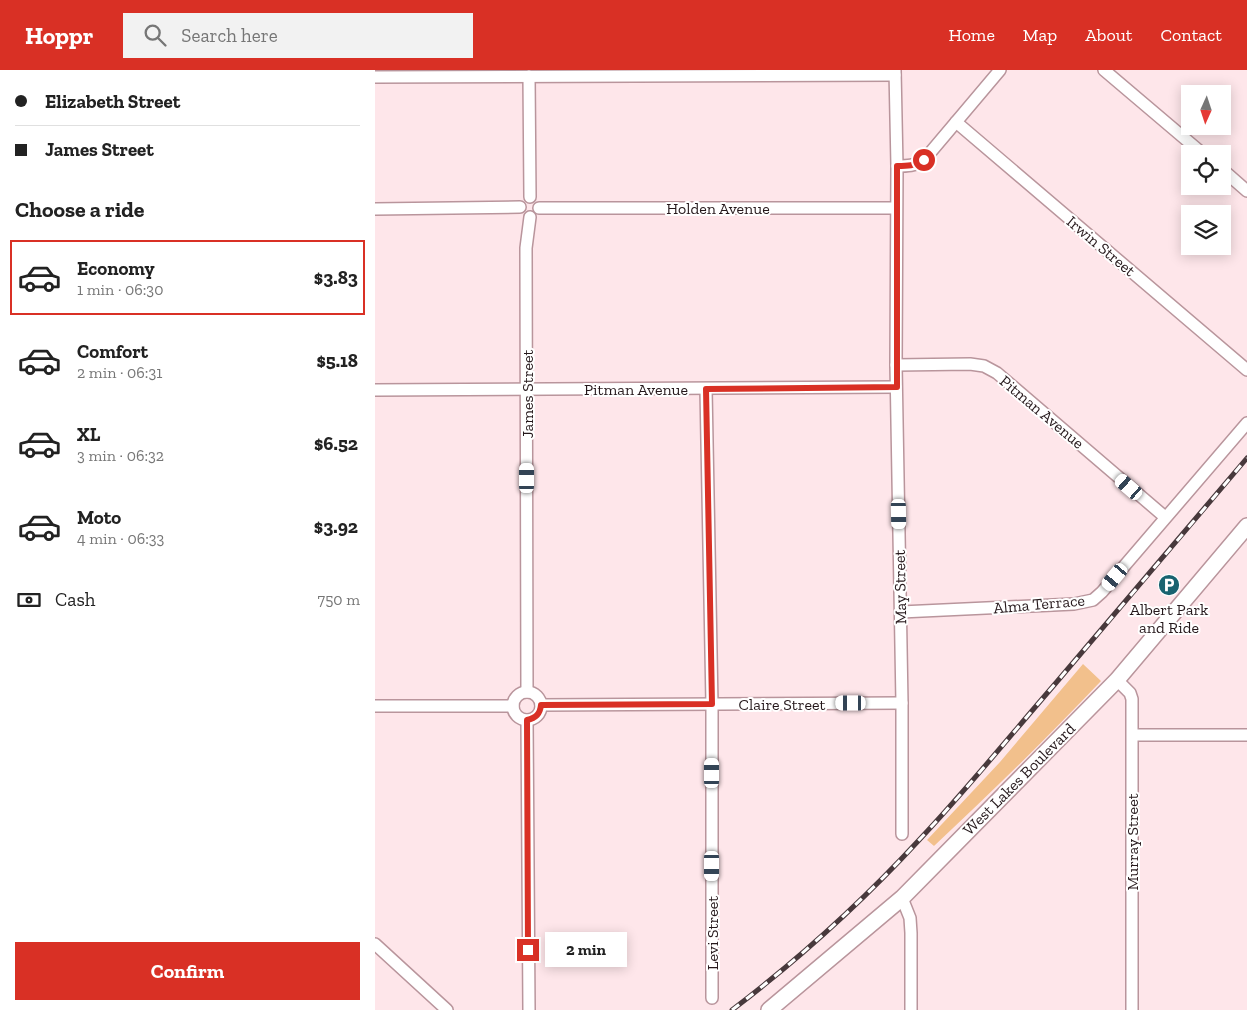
<!DOCTYPE html>
<meta charset="utf-8">
<style>
body{margin:0;font-family:"Zilla Slab",serif;background:#f2f2f2;color:#222;height:100vh;display:flex;flex-direction:column;font-size:19px;white-space:nowrap}
*{box-sizing:border-box;margin:0}
p{font-size:16px;color:#767676}
.icon{flex:none;width:28px;height:28px;fill:none;stroke:currentColor;stroke-width:2;stroke-linecap:round;stroke-linejoin:round}
.map{position:relative;flex:1;overflow:hidden}
.sheet{display:flex;flex-direction:column;background:#fff;width:375px}
.sheet>*{flex:none}
.guide{display:grid;align-content:center;height:110px;padding:0 15px;background:#fff}
.needle{width:32px;rotate:183deg}
.buttons{position:absolute;left:806px;top:15px;display:grid;gap:10px}
.buttons a{display:grid;place-items:center;width:50px;height:50px;border-radius:0px;background:#fff;box-shadow:0 2px 12px #0003;font-size:25px}
.end{position:absolute;width:22px;height:22px;margin:-11px;border:6px solid #d93025;background:#fff;box-shadow:0 0 0 2px #fff}
.from{border-radius:50%}
.bubble{position:absolute;height:35px;border-radius:0px;background:#fff;box-shadow:0 2px 12px #0003;font-size:16px;font-weight:700;line-height:35px;text-align:center}
.car{position:absolute;width:15px;height:30px;margin:-15px -8px;border-radius:6px;box-shadow:0 0 4px 1px #0007;background:linear-gradient(#fff 24%,#345 0 40%,#fff 0 76%,#345 0 86%,#fff 0)}
.guide b{display:flex;align-items:center;gap:18px;height:48px;font-size:19px}
.guide b+b{border-top:1px solid #e0e0e0}
.guide i{width:12px;height:12px;background:#222}
ul{padding:0;list-style:none}
li{display:flex;align-items:center;gap:15px;height:75px;margin:0 10px 8px;padding:0 5px;border:2px solid transparent;border-radius:0px}
li div{flex:1}
li b{display:block;font-size:19px}
li em{font-style:normal;font-weight:700}
li.active{border-color:#d93025}
li>.icon{width:45px;height:45px;stroke-width:1.5}
h2{padding:0 15px;font-size:22px;line-height:60px}
.pay{display:flex;align-items:center;gap:12px;height:55px;padding:0 15px;font-size:19px}
.pay p{margin-inline-start:auto}
.cta{display:flex;gap:10px;margin-top:auto;padding:10px 15px}
.cta a{flex:1;height:58px;border-radius:0px;background:#d93025;color:#fff;font-size:20px;font-weight:700;line-height:58px;text-align:center}
header{display:flex;align-items:center;gap:30px;box-sizing:border-box;height:70px;padding:0 25px;background:#d93025;color:#fff}
header strong{font-size:24px}
nav{display:flex;gap:28px;margin-inline-start:auto;font-size:18px}
.search{width:350px;height:45px;background:#f2f2f2;display:flex;align-items:center;gap:12px;box-sizing:border-box;padding:0 18px;border-radius:0px;color:#767676;font-size:19px}
main{display:flex;flex:1;min-height:0}
.map>svg:first-child{display:block}
.green{fill:#f2c08c}
.lines{fill:none;stroke-linecap:round;stroke-linejoin:round}
.minor-casing{stroke:#b9959c;stroke-width:14}
.secondary-casing{stroke:#b9959c;stroke-width:18}
.minor{stroke:#fff;stroke-width:11}
.secondary{stroke:#fff;stroke-width:15}
.rail-casing{stroke:#48393c;stroke-width:5}
.rail{stroke:#fff;stroke-width:3;stroke-dasharray:9;stroke-linecap:butt}
.route{stroke:#d93025;stroke-width:6}
.labels{text-anchor:middle;dominant-baseline:central;stroke-width:4;stroke-linejoin:round;paint-order:stroke}
.street-label{font-size:16px;fill:#25181b;stroke:#fff}
.poi-label{font-size:16px;fill:#25181b;stroke:#fff}
</style>
<header>
<strong>Hoppr</strong>
<div class="search"><svg class="icon" aria-label="search" viewBox="0 0 24 24"><circle cx="10" cy="10" r="6"/><path d="M15 15l6 6"/></svg>Search here</div>
<nav><a>Home</a><a>Map</a><a>About</a><a>Contact</a></nav>
</header>
<main>
<section class="sheet">
<div class="guide">
<b><i class="from"></i>Elizabeth Street</b>
<b><i></i>James Street</b>
</div>
<h2>Choose a ride</h2>
<ul>
<li class="active"><svg class="icon" aria-label="car" viewBox="0 0 24 24"><path d="M5 17H2v-5l4-1 3-4h7l3 4 3 1v5h-3M9 17h6M6 11h13"/><circle cx="7" cy="17" r="2"/><circle cx="17" cy="17" r="2"/></svg><div><b>Economy</b><p>1 min · 06:30</p></div><em>$3.83</em></li>
<li><svg class="icon" aria-label="car" viewBox="0 0 24 24"><path d="M5 17H2v-5l4-1 3-4h7l3 4 3 1v5h-3M9 17h6M6 11h13"/><circle cx="7" cy="17" r="2"/><circle cx="17" cy="17" r="2"/></svg><div><b>Comfort</b><p>2 min · 06:31</p></div><em>$5.18</em></li>
<li><svg class="icon" aria-label="car" viewBox="0 0 24 24"><path d="M5 17H2v-5l4-1 3-4h7l3 4 3 1v5h-3M9 17h6M6 11h13"/><circle cx="7" cy="17" r="2"/><circle cx="17" cy="17" r="2"/></svg><div><b>XL</b><p>3 min · 06:32</p></div><em>$6.52</em></li>
<li><svg class="icon" aria-label="car" viewBox="0 0 24 24"><path d="M5 17H2v-5l4-1 3-4h7l3 4 3 1v5h-3M9 17h6M6 11h13"/><circle cx="7" cy="17" r="2"/><circle cx="17" cy="17" r="2"/></svg><div><b>Moto</b><p>4 min · 06:33</p></div><em>$3.92</em></li>
</ul>
<div class="pay"><svg class="icon" aria-label="cash" viewBox="0 0 24 24"><path d="M3 7h18v10H3z"/><circle cx="12" cy="12" r="2"/></svg>Cash<p>750 m</p></div>
<div class="cta"><a>Confirm</a></div>
</section>
<div class="map">
<svg width="872" height="940" viewBox="0 0 872 940">
<rect width="100%" height="100%" fill="#fee6ea"/>
<path class="green" d="M 708,594 L 726,611 C 672,668 616,723 559,776 L 552,770 L 625,692 Z"/>
<g class="lines">
<g class="minor-casing">
<g id="minor">
<path d="M 520,0 L 522,96 L 521,295 L 527,633 L 527,764"/>
<path d="M 729,0 L 828,84"/>
<path d="M 154,6 L 155,127"/>
<path d="M 0,7 L 520,5"/>
<path d="M 581,52 L 872,300"/>
<path d="M 522,96 C 532,96 540,96 549,90 L 625,0"/>
<path d="M 848,100 L 872,121"/>
<path d="M 164,138 L 521,138"/>
<path d="M 0,139 L 145,137"/>
<path d="M 521,295 L 595,294 L 609,296 L 622,303 L 790,447"/>
<path d="M 331,319 L 337,634 L 337,928"/>
<path d="M 0,320 L 521,317"/>
<path d="M 526,542 L 699,534 L 718,530 L 727,522 L 872,353"/>
<path d="M 742,610 L 755,623 L 757,629 L 757,940"/>
<path d="M 152,622 L 151,178 L 155,147"/>
<circle cx="152" cy="636" r="14"/>
<path d="M 166,635 L 527,633"/>
<path d="M 0,636 L 138,636"/>
<path d="M 152,650 L 154,940"/>
<path d="M 758,665 L 872,665"/>
<path d="M 527,828 L 535,848 L 536,863 L 536,940"/>
<path d="M 0,874 L 72,940"/>
</g>
</g>
<g class="secondary-casing">
<path id="secondary" d="M 394,940 L 527,828 L 742,610 L 872,456"/>
</g>
<use href="#minor" class="minor"/>
<use href="#secondary" class="secondary"/>
<g class="rail-casing">
<path id="rail" d="M 357,940 C 424,889 488,831 545,769 C 592,719 635,666 680,614 C 744,539 808,464 872,388"/>
</g>
<use href="#rail" class="rail"/>
</g>
<g class="lines">
<path class="route" d="M 153,880 L 152,650 C 161,648 165,644 166,635 L 337,634 L 331,319 L 522,317 L 522,96 C 532,96 540,96 549,90"/>
</g>
<defs>
<g id="parking-disc" transform="scale(1.125)"><circle r="9.5" fill="#196370" stroke="#fff"/><path d="M-3.5-5.5H1a3.5 3.5 0 0 1 0 7H-1V5.5H-3.5ZM-1-3.4V-.6H.8a1.4 1.4 0 0 0 0-2.8Z" fill="#fff"/></g>
</defs>
<g fill-rule="evenodd">
<use href="#parking-disc" x="794" y="515"/>
</g>
<g class="labels">
<g class="street-label">
<text x="343" y="138">Holden Avenue</text>
<text transform="translate(726 176) rotate(40)">Irwin Street</text>
<text x="261" y="319">Pitman Avenue</text>
<text transform="translate(152 324) rotate(-90)">James Street</text>
<text transform="translate(667 342) rotate(40)">Pitman Avenue</text>
<text transform="translate(525 517) rotate(-91)">May Street</text>
<text transform="translate(664 534) rotate(-5)">Alma Terrace</text>
<text x="407" y="634">Claire Street</text>
<text transform="translate(644 709) rotate(-45)">West Lakes Boulevard</text>
<text transform="translate(757 772) rotate(-90)">Murray Street</text>
<text transform="translate(337 863) rotate(-90)">Levi Street</text>
</g>
<g class="poi-label">
<text x="794" y="539">Albert Park<tspan x="794" dy="18">and Ride</tspan></text>
</g>
</g>
</svg>
<div class="buttons">
<a><svg class="needle" viewBox="-14 -14 28 28"><path d="M0-13l5 13h-10z" fill="#e53935"/><path d="M0 13l5-13h-10z" fill="#767676"/></svg></a>
<a><svg class="icon" aria-label="locate" viewBox="0 0 24 24"><circle cx="12" cy="12" r="6"/><path d="M12 2v4M12 18v4M2 12h4M18 12h4"/></svg></a>
<a><svg class="icon" aria-label="layers" viewBox="0 0 24 24"><path d="M12 4l9 5-9 5-9-5zM3 14l9 5 9-5"/></svg></a>
</div>
<i class="end from" style="left:549px;top:90px"></i>
<i class="end" style="left:153px;top:880px"></i>
<div class="bubble" style="left:170px;top:862px;width:82px">2 min</div>
<i class="car" style="left:152px;top:408px;rotate:0deg"></i>
<i class="car" style="left:754px;top:417px;rotate:311deg"></i>
<i class="car" style="left:524px;top:444px;rotate:179deg"></i>
<i class="car" style="left:740px;top:507px;rotate:220deg"></i>
<i class="car" style="left:476px;top:633px;rotate:270deg"></i>
<i class="car" style="left:337px;top:703px;rotate:0deg"></i>
<i class="car" style="left:337px;top:796px;rotate:180deg"></i>
</div>
</main>
